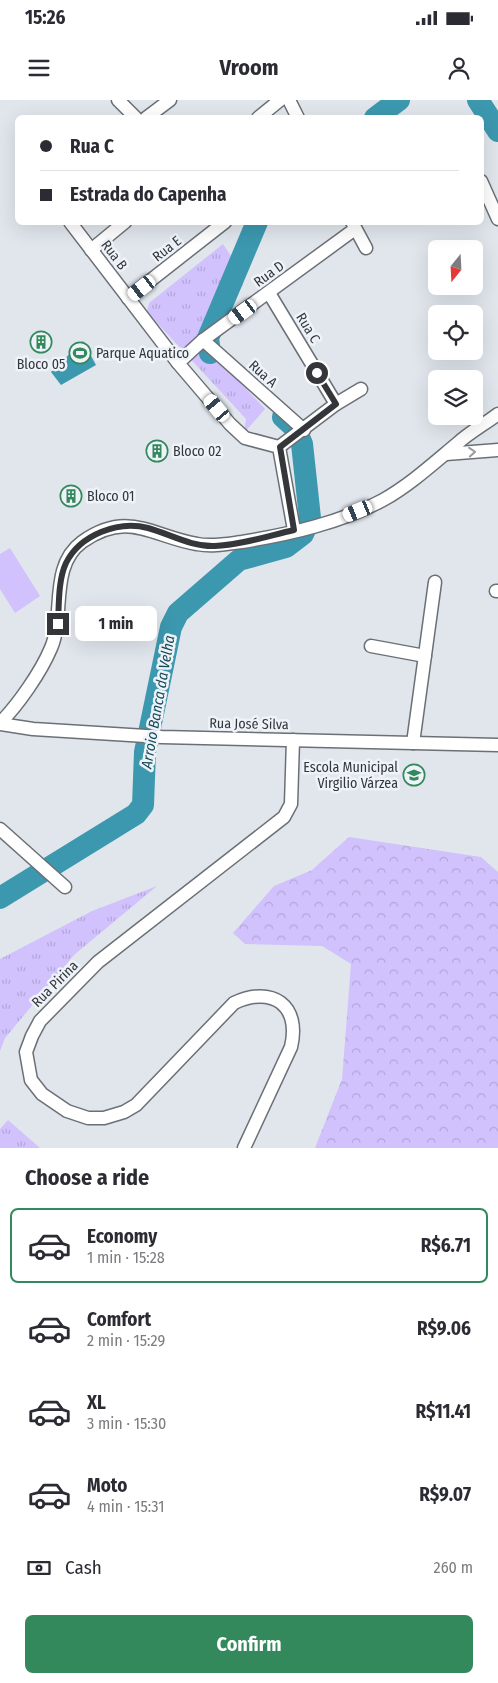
<!DOCTYPE html>
<meta charset="utf-8">
<style>
body{margin:0;font-family:"Fira Sans Condensed",sans-serif;background:#f2f2f3;color:#2b2b33;height:100vh;display:flex;flex-direction:column;font-size:19px;white-space:nowrap}
*{box-sizing:border-box;margin:0}
p{font-size:16px;color:#7c7c81}
.icon{flex:none;width:28px;height:28px;fill:none;stroke:currentColor;stroke-width:2;stroke-linecap:round;stroke-linejoin:round}
.map{position:relative;height:1048px;overflow:hidden}
.side{display:flex;flex-direction:column;background:#fff;flex:1}
.side>*{flex:none}
.top-card{position:absolute;left:15px;top:15px;width:469px;height:110px;border-radius:8px;box-shadow:0 5px 20px #0002;display:grid;align-content:center;height:110px;padding:0 25px;background:#fff}
.needle{width:32px;rotate:198deg}
.fabs{position:absolute;left:428px;top:140px;display:grid;gap:10px}
.fabs a{display:grid;place-items:center;width:55px;height:55px;border-radius:8px;background:#fff;box-shadow:0 5px 20px #0002;font-size:25px}
.end{position:absolute;width:22px;height:22px;margin:-11px;border:6px solid #343639;background:#fff;box-shadow:0 0 0 2px #fff}
.from{border-radius:50%}
.bubble{position:absolute;height:35px;border-radius:8px;background:#fff;box-shadow:0 5px 20px #0002;font-size:16px;font-weight:700;line-height:35px;text-align:center}
.car{position:absolute;width:15px;height:30px;margin:-15px -8px;border-radius:6px;box-shadow:0 0 4px 1px #0007;background:linear-gradient(#fff 24%,#345 0 40%,#fff 0 76%,#345 0 86%,#fff 0)}
.top-card b{display:flex;align-items:center;gap:18px;height:48px;font-size:19px}
.top-card b+b{border-top:1px solid #e1e1e2}
.top-card i{width:12px;height:12px;background:#2b2b33}
ul{padding:0;list-style:none}
li{display:flex;align-items:center;gap:15px;height:75px;margin:0 10px 8px;padding:0 15px;border:2px solid transparent;border-radius:8px}
li div{flex:1}
li b{display:block;font-size:19px}
li em{font-style:normal;font-weight:700}
li.active{border-color:#34895c}
li>.icon{width:45px;height:45px;stroke-width:1.5}
h2{padding:0 25px;font-size:22px;line-height:60px}
.pay{display:flex;align-items:center;gap:12px;height:55px;padding:0 25px;font-size:19px}
.pay p{margin-inline-start:auto}
.action{display:flex;gap:10px;margin-top:auto;padding:10px 25px}
.action a{flex:1;height:58px;border-radius:8px;background:#34895c;color:#fff;font-size:20px;font-weight:700;line-height:58px;text-align:center}
.status{display:flex;justify-content:space-between;align-items:center;height:35px;padding:0 25px;background:#fff;direction:ltr}
.status svg{height:14px;fill:currentColor}
header{display:flex;justify-content:space-between;align-items:center;height:65px;padding:0 25px;background:#fff;font-size:22px;font-weight:700}
.map>svg:first-child{display:block}
.grass{fill:url(#grass-tufts)}
.forest{fill:url(#forest-crowns)}
.garden{fill:#d1c1fc}
.water{fill:#3c98af}
.lines{fill:none;stroke-linecap:round;stroke-linejoin:round}
.river{stroke:#3c98af;stroke-width:22}
.minor-casing{stroke:#6b7076;stroke-width:15}
.minor{stroke:#fff;stroke-width:12}
.oneway{stroke:#9a9a9c}
.route{stroke:#343639;stroke-width:6}
.labels{text-anchor:middle;dominant-baseline:central;stroke-width:5;stroke-linejoin:round;paint-order:stroke}
.street-label{font-size:14px;fill:#343639;stroke:#eef3fa}
.poi-label{font-size:14px;fill:#343639;stroke:#eef3fa;text-anchor:start}
.water-label{font-size:15px;font-style:italic;fill:#164b57;stroke:#eef3fa}
</style>
<div class="status"><b>15:26</b><svg viewBox="0 0 49 12"><path d="M0 12V9h3v3zM5 12V6h3v6zM10 12V3h3v9zM15 12V0h3v12zM26 1h20v11H26zM47 4h2v5h-2z"/></svg></div>
<header><svg class="icon" aria-label="menu" viewBox="0 0 24 24"><path d="M4 6h16M4 12h16M4 18h16"/></svg>Vroom<svg class="icon" aria-label="person" viewBox="0 0 24 24"><circle cx="12" cy="8" r="4"/><path d="M4 21q1-7 8-7t8 7"/></svg></header>
<div class="map">
<svg width="498" height="1048" viewBox="0 0 498 1048">
<defs>
<pattern id="grass-tufts" width="24" height="20" patternUnits="userSpaceOnUse" patternTransform="scale(1.25)"><rect width="24" height="20" fill="#d1c1fc"/><path d="M3 7l-1-3M5 7V3M7 7l1-3M15 17l-1-3M17 17v-4M19 17l1-3" fill="none" stroke="#b4a6d9"/></pattern>
<pattern id="forest-crowns" width="20" height="18" patternUnits="userSpaceOnUse" patternTransform="scale(1.25)"><rect width="20" height="18" fill="#d1c1fc"/><path d="M2 6a3 3 0 1 1 6 0M12 15a3 3 0 1 1 6 0" fill="none" stroke="#b4a6d9"/></pattern>
</defs>
<rect width="100%" height="100%" fill="#e1e6ed"/>
<g class="grass">
<path d="M 223,144 L 242,172 L 243,185 L 221,207 L 207,247 L 265,309 L 244,333 L 246,319 L 147,212 L 149,203 Z"/>
<path d="M 157,786 L 74,855 L 5,938 L 0,951 L 0,859 L 92,811 Z"/>
<path d="M 8,1020 L 40,1048 L 0,1048 L 0,1029 Z"/>
</g>
<path class="forest" d="M 349,737 L 481,757 L 498,772 L 498,1048 L 315,1048 L 342,979 L 351,864 L 322,846 L 245,844 L 233,833 L 274,786 L 312,770 Z"/>
<path class="garden" d="M 10,448 L 40,496 L 15,513 L 0,489 L 0,454 Z"/>
<path class="water" d="M 83,241 L 96,265 L 61,285 L 51,272 Z"/>
<g class="lines">
<g class="river">
<path d="M 478,0 L 498,31"/>
<path d="M 375,18 L 399,0"/>
<path d="M 210,253 L 208,238 L 257,122"/>
<path d="M 0,798 L 136,714 L 143,705 L 145,652 L 171,527 L 178,513 L 239,460 L 286,447 L 303,434 L 310,418 L 302,344 L 295,328 L 283,317"/>
</g>
<g class="minor-casing">
<g id="minor">
<path d="M 118,0 L 136,18"/>
<path d="M 289,0 L 298,18"/>
<path d="M 146,18 L 170,0"/>
<path d="M 258,18 L 280,0"/>
<path d="M 481,81 L 498,119"/>
<path d="M 70,122 L 178,263 L 230,324 L 245,338 L 279,347 L 294,430"/>
<path d="M 352,122 L 366,148"/>
<path d="M 91,150 L 125,122"/>
<path d="M 269,193 L 336,304"/>
<path d="M 128,198 L 225,122"/>
<path d="M 203,240 L 304,330"/>
<path d="M 178,263 L 203,240 L 355,129"/>
<path d="M 279,347 L 336,304 L 361,289"/>
<path d="M 446,354 L 498,350"/>
<path d="M 496,491 L 498,491"/>
<path d="M 371,546 L 425,556"/>
<path d="M 0,623 C 18,605 41,572 51,548 C 65,516 49,466 82,442 C 128,409 153,437 197,444 C 212,447 227,444 242,442 C 290,434 340,423 383,400 C 410,385 435,362 458,343 C 470,332 485,324 498,314"/>
<path d="M 0,624 L 33,629 L 162,637 L 498,645"/>
<path d="M 413,643 L 435,482"/>
<path d="M 0,729 L 65,787"/>
<path d="M 244,1048 L 291,947 C 301,905 272,885 234,903 L 136,1005 L 124,1012 L 104,1018 L 88,1018 L 67,1011 L 42,994 L 31,980 L 26,952 L 32,936 L 40,921 L 98,862 L 284,717 L 291,704 L 293,640"/>
</g>
</g>
<use href="#minor" class="minor"/>
</g>
<defs><path id="oneway-chevron" d="M-2-3.5L2.5 0L-2 3.5" fill="none" stroke-width="1.6" stroke-linecap="round" stroke-linejoin="round" transform="scale(1.25)"/></defs>
<use class="oneway" href="#oneway-chevron" transform="translate(472 352) rotate(-5)"/>
<g class="lines">
<path class="route" d="M 58,524 C 59,505 58,480 66,463 C 80,435 118,420 148,428 C 170,434 191,447 215,446 C 241,445 268,436 294,430 L 280,347 L 336,304 L 317,273"/>
</g>
<defs>
<g id="building-ring" transform="scale(1.125)"><circle r="9.5" fill="#eef3fa" stroke="#34895c" stroke-width="1.5"/><path d="M-4-6H4V6H1V3H-1V6H-4ZM-2.5-4.3h1.7v1.8h-1.7ZM.8-4.3h1.7v1.8H.8ZM-2.5-1h1.7V.8h-1.7ZM.8-1h1.7V.8H.8Z" fill="#34895c"/></g>
<g id="stadium-ring" transform="scale(1.125)"><circle r="9.5" fill="#eef3fa" stroke="#34895c" stroke-width="1.5"/><path d="M0-5a6.5 5 0 1 0 0 10a6.5 5 0 1 0 0-10ZM-3.5-1.8h7v3.6h-7Z" fill="#34895c"/></g>
<g id="school-ring" transform="scale(1.125)"><circle r="9.5" fill="#eef3fa" stroke="#34895c" stroke-width="1.5"/><path d="M0-5L7-2L0 1L-7-2ZM-4 1L0 2.5L4 1V4Q0 6-4 4Z" fill="#34895c"/></g>
</defs>
<g fill-rule="evenodd">
<use href="#building-ring" x="41" y="242"/>
<use href="#stadium-ring" x="80" y="253"/>
<use href="#building-ring" x="157" y="351"/>
<use href="#building-ring" x="71" y="396"/>
<use href="#school-ring" x="414" y="675"/>
</g>
<g class="labels">
<g class="street-label">
<text transform="translate(167 149) rotate(-38)">Rua E</text>
<text transform="translate(114 155) rotate(53)">Rua B</text>
<text transform="translate(269 174) rotate(-36)">Rua D</text>
<text transform="translate(308 228) rotate(59)">Rua C</text>
<text transform="translate(263 274) rotate(42)">Rua A</text>
<text transform="translate(249 624) rotate(1)">Rua José Silva</text>
<text transform="translate(55 884) rotate(-45)">Rua Pirina</text>
</g>
<g class="poi-label">
<text x="96" y="253">Parque Aquatico</text>
<text x="41" y="264" text-anchor="middle">Bloco 05</text>
<text x="173" y="351">Bloco 02</text>
<text x="87" y="396">Bloco 01</text>
<text x="398" y="667" text-anchor="end">Escola Municipal<tspan x="398" dy="16">Virgilio Várzea</tspan></text>
</g>
<g class="water-label">
<text transform="translate(158 602) rotate(-80)">Arroio Banca da Velha</text>
</g>
</g>
</svg>
<div class="fabs">
<a><svg class="needle" viewBox="-14 -14 28 28"><path d="M0-13l5 13h-10z" fill="#e53935"/><path d="M0 13l5-13h-10z" fill="#7c7c81"/></svg></a>
<a><svg class="icon" aria-label="locate" viewBox="0 0 24 24"><circle cx="12" cy="12" r="6"/><path d="M12 2v4M12 18v4M2 12h4M18 12h4"/></svg></a>
<a><svg class="icon" aria-label="layers" viewBox="0 0 24 24"><path d="M12 4l9 5-9 5-9-5zM3 14l9 5 9-5"/></svg></a>
</div>
<i class="end from" style="left:317px;top:273px"></i>
<i class="end" style="left:58px;top:524px"></i>
<div class="bubble" style="left:75px;top:506px;width:82px">1 min</div>
<i class="car" style="left:142px;top:188px;rotate:232deg"></i>
<i class="car" style="left:243px;top:212px;rotate:234deg"></i>
<i class="car" style="left:217px;top:308px;rotate:320deg"></i>
<i class="car" style="left:358px;top:411px;rotate:248deg"></i>
<div class="top-card">
<b><i class="from"></i>Rua C</b>
<b><i></i>Estrada do Capenha</b>
</div>
</div>
<section class="side">
<h2>Choose a ride</h2>
<ul>
<li class="active"><svg class="icon" aria-label="car" viewBox="0 0 24 24"><path d="M5 17H2v-5l4-1 3-4h7l3 4 3 1v5h-3M9 17h6M6 11h13"/><circle cx="7" cy="17" r="2"/><circle cx="17" cy="17" r="2"/></svg><div><b>Economy</b><p>1 min · 15:28</p></div><em>R$6.71</em></li>
<li><svg class="icon" aria-label="car" viewBox="0 0 24 24"><path d="M5 17H2v-5l4-1 3-4h7l3 4 3 1v5h-3M9 17h6M6 11h13"/><circle cx="7" cy="17" r="2"/><circle cx="17" cy="17" r="2"/></svg><div><b>Comfort</b><p>2 min · 15:29</p></div><em>R$9.06</em></li>
<li><svg class="icon" aria-label="car" viewBox="0 0 24 24"><path d="M5 17H2v-5l4-1 3-4h7l3 4 3 1v5h-3M9 17h6M6 11h13"/><circle cx="7" cy="17" r="2"/><circle cx="17" cy="17" r="2"/></svg><div><b>XL</b><p>3 min · 15:30</p></div><em>R$11.41</em></li>
<li><svg class="icon" aria-label="car" viewBox="0 0 24 24"><path d="M5 17H2v-5l4-1 3-4h7l3 4 3 1v5h-3M9 17h6M6 11h13"/><circle cx="7" cy="17" r="2"/><circle cx="17" cy="17" r="2"/></svg><div><b>Moto</b><p>4 min · 15:31</p></div><em>R$9.07</em></li>
</ul>
<div class="pay"><svg class="icon" aria-label="cash" viewBox="0 0 24 24"><path d="M3 7h18v10H3z"/><circle cx="12" cy="12" r="2"/></svg>Cash<p>260 m</p></div>
<div class="action"><a>Confirm</a></div>
</section>
